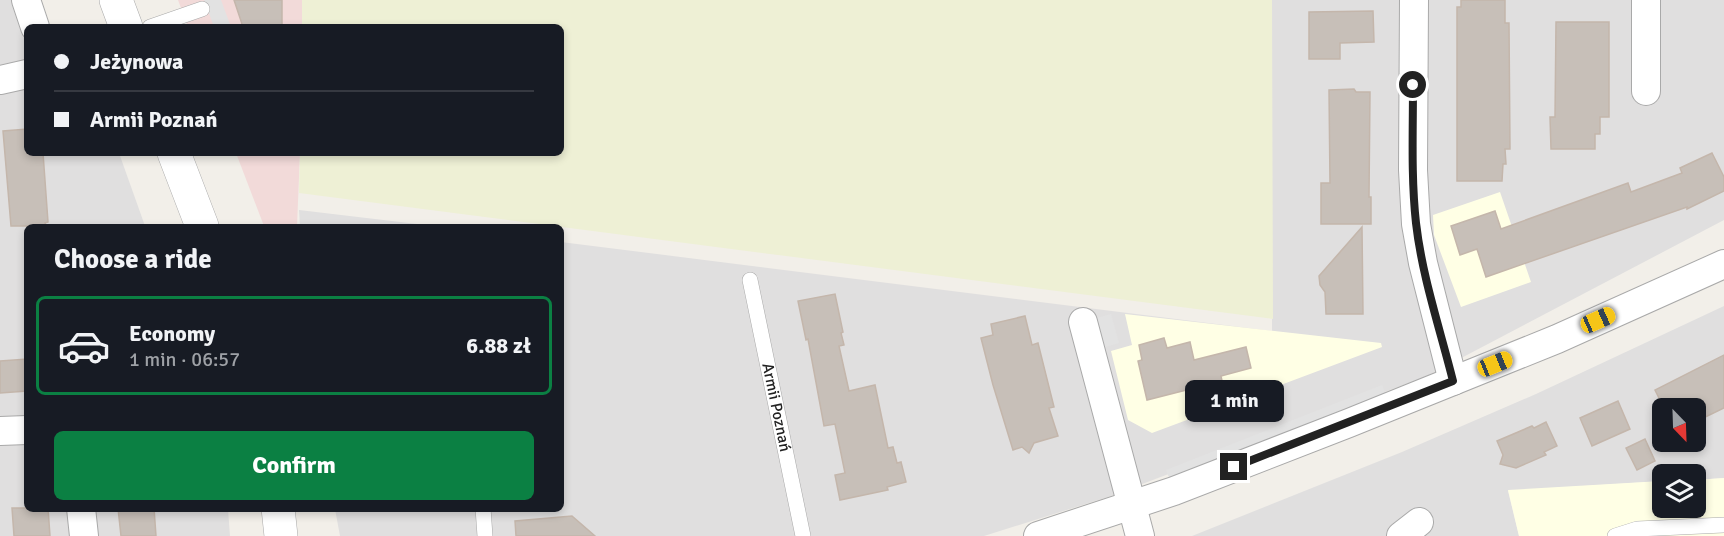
<!DOCTYPE html>
<meta charset="utf-8">
<style>
body{margin:0;font-family:Signika,sans-serif;background:#20242c;color:#f1f3f6;height:100vh;display:flex;flex-direction:column;font-size:22px;white-space:nowrap}
*{box-sizing:border-box;margin:0}
p{font-size:20px;color:#9ea1a6}
.icon{flex:none;width:33px;height:33px;fill:none;stroke:currentColor;stroke-width:2;stroke-linecap:round;stroke-linejoin:round}
.map{position:relative;flex:1;overflow:hidden}
.drawer{position:absolute;left:24px;top:224px;width:540px;height:288px;display:flex;flex-direction:column;background:#171b24;border-radius:9px;box-shadow:0 3px 9px #0003}
.drawer>*{flex:none}
.hud{position:absolute;left:24px;top:24px;width:540px;height:132px;border-radius:9px;box-shadow:0 3px 9px #0003;display:grid;align-content:center;height:132px;padding:0 30px;background:#171b24}
.needle{width:39px;rotate:157deg}
.buttons{position:absolute;left:1652px;top:398px;display:grid;gap:12px}
.buttons a{display:grid;place-items:center;width:54px;height:54px;border-radius:9px;background:#171b24;box-shadow:0 3px 9px #0003;font-size:30px}
.end{position:absolute;width:27px;height:27px;margin:-14px;border:8px solid #222;background:#fff;box-shadow:0 0 0 3px #fff}
.from{border-radius:50%}
.bubble{position:absolute;height:42px;border-radius:9px;background:#171b24;box-shadow:0 3px 9px #0003;font-size:20px;font-weight:700;line-height:42px;text-align:center}
.car{position:absolute;width:18px;height:36px;margin:-18px -9px;border-radius:8px;box-shadow:0 0 4px 2px #0007;background:linear-gradient(#f5c518 24%,#345 0 40%,#f5c518 0 76%,#345 0 86%,#f5c518 0)}
.hud b{display:flex;align-items:center;gap:21px;height:57px;font-size:22px}
.hud b+b{border-top:2px solid #363941}
.hud i{width:15px;height:15px;background:#f1f3f6}
ul{padding:0;list-style:none}
li{display:flex;align-items:center;gap:18px;height:99px;margin:0 12px 9px;padding:0 18px;border:3px solid #363941;border-radius:9px}
li div{flex:1}
li b{display:block;font-size:22px}
li em{font-style:normal;font-weight:700}
li.selected{border-color:#0b8043}
li>.icon{width:54px;height:54px;stroke-width:1.5}
h2{padding:0 30px;font-size:27px;line-height:72px}
.action{display:flex;gap:12px;margin-top:auto;padding:12px 30px}
.action a{flex:1;height:69px;border-radius:9px;background:#0b8043;color:#fff;font-size:24px;font-weight:700;line-height:69px;text-align:center}
.map>svg:first-child{display:block}
.residential{fill:#e0dfdf;fill-rule:evenodd}
.commercial{fill:#f2dad9}
.education{fill:#ffffe5}
.farmland{fill:#eef0d5}
.parking{fill:#e2e2e2}
.building{fill:#c7bfb8;stroke:#c4b6ab;stroke-width:1.5}
.lines{fill:none;stroke-linecap:round;stroke-linejoin:round}
.service-casing{stroke:#a9a9a9;stroke-width:16}
.minor-casing{stroke:#a9a9a9;stroke-width:30}
.tertiary-casing{stroke:#a9a9a9;stroke-width:34}
.service{stroke:#fff;stroke-width:15}
.minor{stroke:#fff;stroke-width:28}
.tertiary{stroke:#fff;stroke-width:33}
.route{stroke:#222;stroke-width:8}
.labels{text-anchor:middle;dominant-baseline:central;stroke-width:6;stroke-linejoin:round;paint-order:stroke}
.street-label{font-size:16px;fill:#222;stroke:#fff}
</style>
<div class="map">
<svg width="1724" height="536" viewBox="0 0 1724 536">
<rect width="100%" height="100%" fill="#f2efe9"/>
<g class="residential">
<path d="M 0,0 L 15,0 L 27,33 L 27,153 L 119,153 L 145,226 L 27,226 L 27,508 L 228,509 L 230,536 L 0,536 Z"/>
<path d="M 1272,0 L 1724,0 L 1724,220 L 1427,376 L 1108,497 L 984,536 L 340,536 L 335,509 L 561,508 L 561,242 L 1272,331 Z"/>
<path d="M 299,210 L 434,226 L 438,226 L 300,226 Z"/>
<path d="M 1724,306 L 1724,478 L 1695,480 L 1695,474 L 1662,474 L 1662,481 L 1508,491 L 1519,536 L 1192,536 L 1402,452 L 1536,394 ZM 1662,408 L 1695,408 L 1695,441 L 1662,441 Z"/>
</g>
<g class="commercial">
<path d="M 178,0 L 302,0 L 302,27 L 188,27 Z"/>
<path d="M 236,153 L 300,153 L 297,226 L 264,226 Z"/>
</g>
<g class="education">
<path d="M 1500,192 L 1531,282 L 1461,307 L 1434,235 L 1433,215 Z"/>
<path d="M 1125,314 L 1381,343 L 1382,347 L 1152,433 L 1128,420 L 1111,351 L 1132,345 Z"/>
<path d="M 1724,478 L 1724,536 L 1519,536 L 1508,490 L 1662,481 L 1662,507 L 1695,507 L 1695,480 Z"/>
</g>
<path class="farmland" d="M 302,0 L 1272,0 L 1273,319 L 299,193 L 300,153 L 561,153 L 561,27 L 302,27 Z"/>
<g class="parking">
<path d="M 204,0 L 221,0 L 231,27 L 214,27 Z"/>
<path d="M 1111,314 L 1119,343 L 1091,351 L 1083,322 Z"/>
<path d="M 1382,385 L 1390,406 L 1174,491 L 1166,470 Z"/>
</g>
<g class="building">
<path d="M 234,0 L 282,0 L 282,27 L 243,27 Z"/>
<path d="M 1461,0 L 1505,0 L 1505,23 L 1509,23 L 1510,149 L 1505,149 L 1506,164 L 1503,164 L 1502,181 L 1457,181 L 1457,7 L 1461,7 Z"/>
<path d="M 1373,11 L 1374,42 L 1340,43 L 1340,59 L 1309,59 L 1309,12 Z"/>
<path d="M 1556,22 L 1609,22 L 1609,117 L 1600,117 L 1600,134 L 1595,134 L 1595,149 L 1551,149 L 1550,117 L 1555,117 Z"/>
<path d="M 1354,89 L 1356,92 L 1370,92 L 1369,197 L 1371,197 L 1371,224 L 1321,224 L 1321,183 L 1330,183 L 1329,90 Z"/>
<path d="M 27,129 L 27,153 L 43,153 L 48,222 L 45,223 L 46,226 L 11,226 L 3,131 Z"/>
<path d="M 1712,153 L 1724,177 L 1724,191 L 1687,209 L 1687,207 L 1486,277 L 1477,249 L 1460,255 L 1451,226 L 1495,211 L 1501,229 L 1628,183 L 1631,192 L 1682,173 L 1680,168 Z"/>
<path d="M 1362,227 L 1363,314 L 1326,314 L 1325,292 L 1320,285 L 1319,276 Z"/>
<path d="M 835,294 L 843,332 L 841,333 L 844,345 L 839,346 L 849,391 L 875,385 L 888,448 L 893,447 L 897,463 L 901,462 L 906,482 L 887,487 L 888,490 L 840,500 L 835,475 L 845,473 L 835,424 L 824,426 L 808,339 L 806,340 L 798,301 Z"/>
<path d="M 1025,316 L 1032,345 L 1038,343 L 1054,407 L 1049,408 L 1058,436 L 1034,443 L 1029,453 L 1022,447 L 1013,450 L 993,385 L 981,338 L 993,335 L 991,324 Z"/>
<path d="M 1164,338 L 1167,348 L 1190,342 L 1194,360 L 1246,347 L 1251,368 L 1221,376 L 1222,381 L 1147,400 L 1138,361 L 1142,360 L 1139,345 Z"/>
<path d="M 1724,355 L 1724,408 L 1695,422 L 1695,408 L 1664,408 L 1655,390 Z"/>
<path d="M 27,359 L 27,391 L 0,393 L 0,361 Z"/>
<path d="M 1618,401 L 1630,429 L 1592,446 L 1580,418 Z"/>
<path d="M 1546,422 L 1557,446 L 1544,452 L 1546,455 L 1516,468 L 1500,464 L 1503,455 L 1497,441 L 1532,426 L 1534,428 Z"/>
<path d="M 1645,439 L 1655,461 L 1637,470 L 1626,448 Z"/>
<path d="M 12,508 L 48,508 L 50,536 L 14,536 Z"/>
<path d="M 118,508 L 154,508 L 156,536 L 121,536 Z"/>
<path d="M 572,516 L 595,536 L 516,536 L 515,521 Z"/>
</g>
<g class="lines">
<g class="service-casing">
<g id="service">
<path d="M 150,27 L 202,9"/>
<path id="s1" d="M 750,280 L 803,536"/>
<path d="M 483,508 L 485,536"/>
<path d="M 1615,536 L 1637,529 L 1724,525"/>
</g>
</g>
<g class="minor-casing">
<g id="minor">
<path d="M 26,0 L 35,27"/>
<path d="M 1414,0 L 1413,170 L 1416,224 L 1423,263 L 1453,381"/>
<path d="M 1646,0 L 1646,91"/>
<path d="M 0,80 L 27,74"/>
<path d="M 1083,322 L 1140,536"/>
<path d="M 0,431 L 27,430"/>
<path d="M 81,508 L 84,536"/>
<path d="M 1038,536 L 1174,491 L 1349,423 L 1557,339 L 1724,264"/>
<path d="M 1401,536 L 1419,522"/>
</g>
</g>
<g class="tertiary-casing">
<g id="tertiary">
<path d="M 116,0 L 126,27"/>
<path d="M 174,153 L 202,226"/>
<path d="M 278,508 L 281,536"/>
</g>
</g>
<use href="#service" class="service"/>
<use href="#minor" class="minor"/>
<use href="#tertiary" class="tertiary"/>
</g>
<g class="lines">
<path class="route" d="M 1234,467 L 1453,381 C 1440,329 1422,276 1416,223 C 1411,178 1413,131 1413,85"/>
</g>
<g class="labels">
<g class="street-label">
<text stroke="none"><textPath href="#s1" startOffset="130">Armii Poznań</textPath></text>
</g>
</g>
</svg>
<div class="buttons">
<a><svg class="needle" viewBox="-14 -14 28 28"><path d="M0-13l5 13h-10z" fill="#e53935"/><path d="M0 13l5-13h-10z" fill="#9ea1a6"/></svg></a>
<a><svg class="icon" aria-label="layers" viewBox="0 0 24 24"><path d="M12 4l9 5-9 5-9-5zM3 14l9 5 9-5"/></svg></a>
</div>
<i class="end from" style="left:1413px;top:85px"></i>
<i class="end" style="left:1234px;top:467px"></i>
<div class="bubble" style="left:1185px;top:380px;width:99px">1 min</div>
<i class="car" style="left:1598px;top:320px;rotate:66deg"></i>
<i class="car" style="left:1495px;top:364px;rotate:68deg"></i>
<div class="hud">
<b><i class="from"></i>Jeżynowa</b>
<b><i></i>Armii Poznań</b>
</div>
<section class="drawer">
<h2>Choose a ride</h2>
<ul>
<li class="selected"><svg class="icon" aria-label="car" viewBox="0 0 24 24"><path d="M5 17H2v-5l4-1 3-4h7l3 4 3 1v5h-3M9 17h6M6 11h13"/><circle cx="7" cy="17" r="2"/><circle cx="17" cy="17" r="2"/></svg><div><b>Economy</b><p>1 min · 06:57</p></div><em>6.88 zł</em></li>
</ul>
<div class="action"><a>Confirm</a></div>
</section>
</div>
